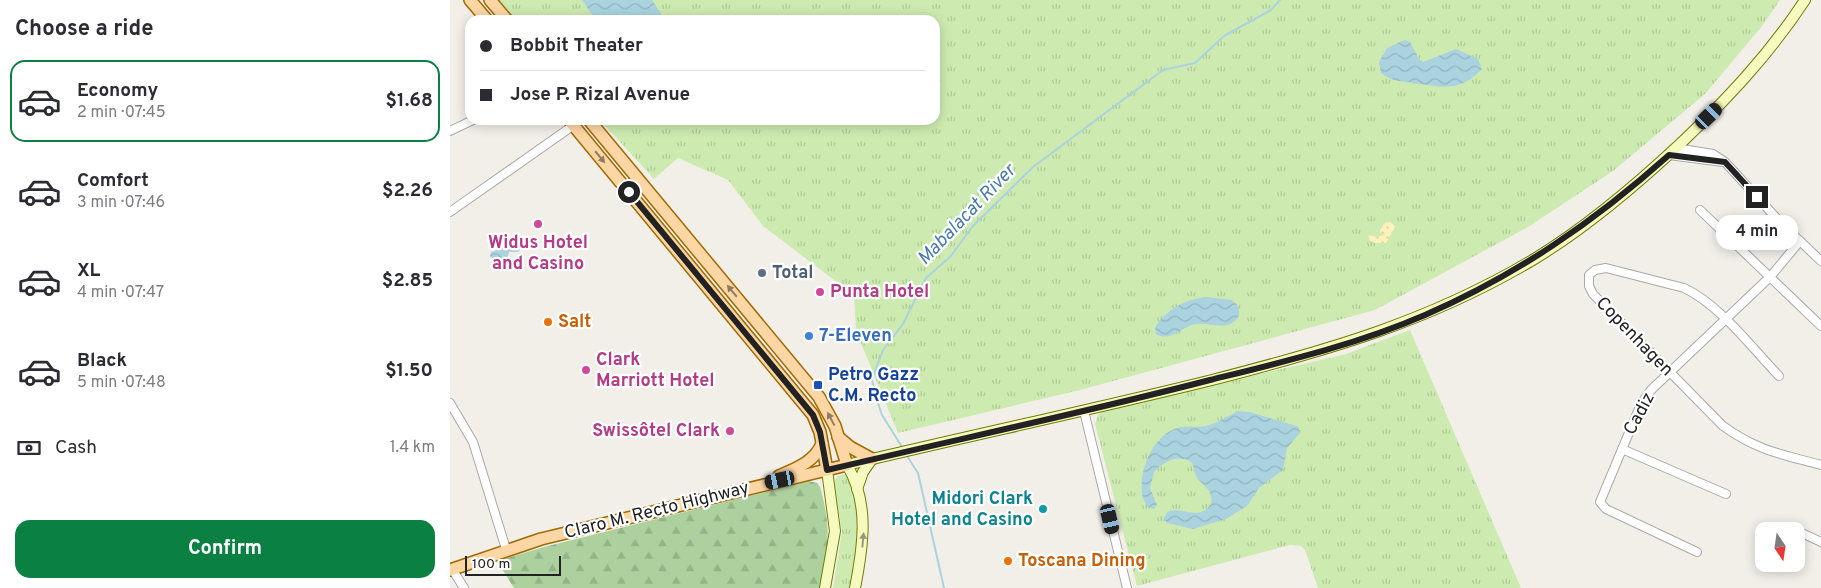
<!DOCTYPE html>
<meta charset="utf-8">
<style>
body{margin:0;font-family:Overpass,sans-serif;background:#f2f2f3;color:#2b2b33;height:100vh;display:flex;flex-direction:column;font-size:19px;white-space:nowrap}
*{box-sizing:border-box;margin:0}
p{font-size:16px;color:#7c7c81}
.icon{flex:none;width:28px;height:28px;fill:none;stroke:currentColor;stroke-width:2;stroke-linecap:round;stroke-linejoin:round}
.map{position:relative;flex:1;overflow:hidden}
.side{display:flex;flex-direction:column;background:#fff;width:450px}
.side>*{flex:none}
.hud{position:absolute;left:15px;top:15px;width:475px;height:110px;border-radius:15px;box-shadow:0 2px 12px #0003;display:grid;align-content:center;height:110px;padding:0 15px;background:#fff}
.needle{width:32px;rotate:167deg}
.controls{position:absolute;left:1305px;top:522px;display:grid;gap:10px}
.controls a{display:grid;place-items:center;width:50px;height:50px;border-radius:10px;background:#fff;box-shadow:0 2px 12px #0003;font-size:25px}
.scale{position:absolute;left:15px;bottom:12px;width:96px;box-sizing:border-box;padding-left:5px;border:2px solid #222;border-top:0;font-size:14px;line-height:18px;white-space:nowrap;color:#222;-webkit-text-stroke:4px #fff;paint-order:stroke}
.end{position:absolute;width:22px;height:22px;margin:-11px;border:6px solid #222;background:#fff;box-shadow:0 0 0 2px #fff}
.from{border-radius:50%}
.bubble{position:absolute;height:35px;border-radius:15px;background:#fff;box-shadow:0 2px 12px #0003;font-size:16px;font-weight:700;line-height:35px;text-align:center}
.car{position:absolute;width:15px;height:30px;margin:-15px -8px;border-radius:6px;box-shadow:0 0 4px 1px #0007;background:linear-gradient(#222 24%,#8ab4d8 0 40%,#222 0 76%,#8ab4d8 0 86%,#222 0)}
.hud b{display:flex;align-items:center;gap:18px;height:48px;font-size:19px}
.hud b+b{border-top:1px solid #e1e1e2}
.hud i{width:12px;height:12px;background:#2b2b33}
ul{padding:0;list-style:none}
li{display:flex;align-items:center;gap:15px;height:82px;margin:0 10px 8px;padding:0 5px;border:2px solid transparent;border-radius:15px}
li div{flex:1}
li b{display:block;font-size:19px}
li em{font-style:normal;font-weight:700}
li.active{border-color:#0b8043}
li>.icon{width:45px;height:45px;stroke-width:1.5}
h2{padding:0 15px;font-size:22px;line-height:60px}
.pay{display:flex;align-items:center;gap:12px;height:55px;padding:0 15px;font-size:19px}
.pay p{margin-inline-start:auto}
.primary-button{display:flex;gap:10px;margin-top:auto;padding:10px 15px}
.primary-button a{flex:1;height:58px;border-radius:15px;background:#0b8043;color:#fff;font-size:20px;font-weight:700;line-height:58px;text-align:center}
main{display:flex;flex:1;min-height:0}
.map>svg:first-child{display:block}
.grass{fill:url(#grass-tufts)}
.forest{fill:url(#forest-firs)}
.sand{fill:url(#sand-dots)}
.water{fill:url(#water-waves)}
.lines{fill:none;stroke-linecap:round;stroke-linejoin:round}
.stream{stroke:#aad3df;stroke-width:2}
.minor-casing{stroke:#a9a9a9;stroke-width:10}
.secondary-casing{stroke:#707d05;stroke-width:12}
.primary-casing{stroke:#a06b00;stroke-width:14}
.minor{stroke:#fff;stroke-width:8}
.secondary{stroke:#f7fabf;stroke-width:10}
.primary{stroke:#fcd6a4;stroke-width:11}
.oneway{fill:#8f7c63}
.oneway2{fill:#979978}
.route{stroke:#222;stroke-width:6}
.hotel-dot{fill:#d1479c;stroke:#fff;stroke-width:2}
.service-dot{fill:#5c6f8a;stroke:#fff;stroke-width:2}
.food-dot{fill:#e8710a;stroke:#fff;stroke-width:2}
.shop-dot{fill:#3f7fe0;stroke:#fff;stroke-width:2}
.transit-dot{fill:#1a4fb4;stroke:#fff;stroke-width:2}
.culture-dot{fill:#0f9aa8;stroke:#fff;stroke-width:2}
.labels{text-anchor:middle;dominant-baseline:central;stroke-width:4.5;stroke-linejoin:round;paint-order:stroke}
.hotel-label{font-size:18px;font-weight:bold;fill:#b23c85;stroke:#fff;text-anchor:start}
.service-label{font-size:18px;font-weight:bold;fill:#4e5e75;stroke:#fff;text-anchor:start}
.food-label{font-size:18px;font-weight:bold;fill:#c56008;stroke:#fff;text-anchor:start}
.shop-label{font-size:18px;font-weight:bold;fill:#366cbe;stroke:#fff;text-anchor:start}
.street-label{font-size:18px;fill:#222;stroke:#fff}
.transit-label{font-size:18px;font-weight:bold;fill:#164399;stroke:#fff;text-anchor:start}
.culture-label{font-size:18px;font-weight:bold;fill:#0d838f;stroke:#fff;text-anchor:end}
.water-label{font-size:19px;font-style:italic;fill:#4a7aab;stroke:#fff}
</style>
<main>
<section class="side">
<h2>Choose a ride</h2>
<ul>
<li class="active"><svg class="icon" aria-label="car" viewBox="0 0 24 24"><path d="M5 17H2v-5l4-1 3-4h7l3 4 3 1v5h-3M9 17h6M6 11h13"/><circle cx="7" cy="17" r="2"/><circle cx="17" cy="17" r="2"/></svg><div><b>Economy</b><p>2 min · 07:45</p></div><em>$1.68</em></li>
<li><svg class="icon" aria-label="car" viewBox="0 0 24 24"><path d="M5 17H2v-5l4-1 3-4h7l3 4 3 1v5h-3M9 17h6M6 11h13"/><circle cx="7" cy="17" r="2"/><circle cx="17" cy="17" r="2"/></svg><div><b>Comfort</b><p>3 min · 07:46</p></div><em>$2.26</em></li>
<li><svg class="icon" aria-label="car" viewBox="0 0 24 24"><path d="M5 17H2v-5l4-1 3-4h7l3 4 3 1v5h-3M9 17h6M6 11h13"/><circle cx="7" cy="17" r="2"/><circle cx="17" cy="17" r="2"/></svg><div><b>XL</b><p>4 min · 07:47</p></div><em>$2.85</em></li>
<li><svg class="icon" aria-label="car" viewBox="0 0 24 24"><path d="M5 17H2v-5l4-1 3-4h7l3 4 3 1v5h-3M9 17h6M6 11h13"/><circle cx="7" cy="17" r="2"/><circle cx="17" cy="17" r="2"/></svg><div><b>Black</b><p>5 min · 07:48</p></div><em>$1.50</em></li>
</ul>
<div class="pay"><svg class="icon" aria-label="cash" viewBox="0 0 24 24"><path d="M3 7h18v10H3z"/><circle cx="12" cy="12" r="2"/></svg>Cash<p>1.4 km</p></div>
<div class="primary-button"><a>Confirm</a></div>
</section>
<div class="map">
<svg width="1371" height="588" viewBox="0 0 1371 588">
<defs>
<pattern id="grass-tufts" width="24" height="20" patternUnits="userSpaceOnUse" patternTransform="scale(1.25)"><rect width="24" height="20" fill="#cdebb0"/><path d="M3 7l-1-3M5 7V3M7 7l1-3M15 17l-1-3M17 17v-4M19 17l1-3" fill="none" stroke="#b0c997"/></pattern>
<pattern id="forest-firs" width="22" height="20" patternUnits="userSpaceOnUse" patternTransform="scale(1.25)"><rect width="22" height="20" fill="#add19e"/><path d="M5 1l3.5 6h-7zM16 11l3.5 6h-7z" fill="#95b388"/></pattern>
<pattern id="sand-dots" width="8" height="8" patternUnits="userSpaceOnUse" patternTransform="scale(1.25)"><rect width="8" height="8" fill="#fff1ba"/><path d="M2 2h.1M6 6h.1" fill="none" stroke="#dacea0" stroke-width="1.8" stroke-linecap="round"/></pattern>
<pattern id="water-waves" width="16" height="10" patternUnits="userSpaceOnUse" patternTransform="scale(1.25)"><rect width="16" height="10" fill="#aad3df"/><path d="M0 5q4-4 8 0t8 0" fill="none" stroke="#92b5bf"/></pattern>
</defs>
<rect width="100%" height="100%" fill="#f2efe9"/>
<g class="grass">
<path d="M 47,0 L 1330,0 L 1312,26 L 1256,93 L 1163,171 L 1078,227 L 925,310 L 630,390 L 448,433 L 406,331 L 404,295 L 313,226 L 278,180 L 228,158 L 204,179 L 150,120 L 485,120 L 485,20 L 63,20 Z"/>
<path d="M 960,330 L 1071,588 L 868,588 L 855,550 L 851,546 L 840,545 L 687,586 L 645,424 L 648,415 L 658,408 L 858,363 L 896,354 Z"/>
<path d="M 395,474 L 398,477 L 410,517 L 402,588 L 383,588 L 392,532 L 384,481 L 388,476 Z"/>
</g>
<path class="forest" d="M 359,481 L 367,483 L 370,487 C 382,529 378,547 370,588 L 64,588 L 47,561 L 94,547 Z"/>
<path class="sand" d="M 941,222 L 945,227 L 936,243 L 922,243 L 918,237 L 919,235 L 926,237 L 936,234 L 930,233 L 930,230 L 935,223 Z"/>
<g class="water">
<path d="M 132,0 L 202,0 L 215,20 L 146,20 Z"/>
<path d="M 955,40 L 960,42 L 969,59 L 973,62 L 1006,49 L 1028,59 L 1032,69 C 1009,93 992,87 964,83 C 951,81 942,82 931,73 L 929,62 L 937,48 Z"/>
<path d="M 51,239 L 57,239 L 61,244 L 68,241 L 72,247 L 68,252 L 59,252 L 56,263 L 44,260 L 40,256 L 41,252 L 47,250 L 47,243 Z"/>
<path d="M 757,297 L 782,300 L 789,307 L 789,316 C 778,333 762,322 746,324 C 731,326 722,343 706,334 L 705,328 C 714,310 738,298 757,297 Z"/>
<path d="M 787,411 L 800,412 L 849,427 L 849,434 L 837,448 L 833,470 L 809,488 L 797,506 L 776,519 L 743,529 L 717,523 L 714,519 L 717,512 C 731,505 747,521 760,506 C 765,492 756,488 748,479 C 744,474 744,468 742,463 C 730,453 714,461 704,472 L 700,488 L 707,505 L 704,509 L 698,507 C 691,499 691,488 692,478 C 695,457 709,430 732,427 C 741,426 750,428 759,425 C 769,422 778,416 787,411 Z"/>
</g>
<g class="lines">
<g class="stream">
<path d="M 452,447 L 432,415 L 424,391 L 422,379 L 433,350 L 453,324 L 476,278 L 501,256 L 522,227 L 583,167 L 713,70 L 745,63 L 774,36 L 821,10 L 830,0"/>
<path d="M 457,456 L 468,473 L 494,588"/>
</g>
<g class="minor-casing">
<g id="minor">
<path d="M 0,131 L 23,120"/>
<path d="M 1226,148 L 1263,154 L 1275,162 L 1330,222 L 1371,261"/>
<path d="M 1219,155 L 1273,162"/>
<path d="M 1250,210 L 1371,326"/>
<path d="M 0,212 L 131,120"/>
<path d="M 1329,376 C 1302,348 1269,304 1234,288 L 1156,268 L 1145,270 L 1139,275 L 1139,286 L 1143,294 L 1273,426 C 1308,451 1331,454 1371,465"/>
<path d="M 0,403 L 23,442 L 56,549"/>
<path d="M 634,411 L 677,588"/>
<path d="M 1172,449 L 1276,494"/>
<path d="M 1341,528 L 1371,542"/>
<path d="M 1247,552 L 1156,509 L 1150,502 L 1191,404 L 1201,390 L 1320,277 L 1350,241"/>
<path d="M 2,569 L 14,588"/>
</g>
</g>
<g class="secondary-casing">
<g id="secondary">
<path d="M 407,489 L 413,472 L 422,459"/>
<path d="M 375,588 L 385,531 L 377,470"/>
<path d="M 405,588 C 413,547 420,503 397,465 C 518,436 641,410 762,380 C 879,350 981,321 1086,258 C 1138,226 1184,187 1229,145 C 1276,100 1319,55 1355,0"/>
</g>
</g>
<g class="primary-casing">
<g id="primary">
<path d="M 20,0 L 37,20"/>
<path d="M 40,0 L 57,20"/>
<path d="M 119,120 L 363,415 L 370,432 L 377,470"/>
<path d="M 388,437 L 400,447 L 422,459"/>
<path d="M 329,476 C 347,468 364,462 372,444"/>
<path d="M 0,570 L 91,539 L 397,465 L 385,426 L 369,397 L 139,120"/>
</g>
</g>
<use href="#minor" class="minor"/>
<use href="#secondary" class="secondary"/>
<use href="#primary" class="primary"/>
</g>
<defs><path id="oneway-solid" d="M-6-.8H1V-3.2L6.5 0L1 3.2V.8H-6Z" transform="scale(1.25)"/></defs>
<g class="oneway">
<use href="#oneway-solid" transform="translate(150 157) rotate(50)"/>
<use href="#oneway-solid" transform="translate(282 291) rotate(-130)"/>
<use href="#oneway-solid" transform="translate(381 419) rotate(-118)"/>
</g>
<use class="oneway2" href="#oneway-solid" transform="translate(413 540) rotate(-85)"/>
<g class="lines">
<path class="route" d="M 179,192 L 363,415 L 370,432 L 377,470 C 504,440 633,413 760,380 C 833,362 906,345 975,315 C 1067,275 1144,222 1219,155 L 1275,162 L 1307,197"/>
</g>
<g class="hotel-dot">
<circle cx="88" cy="224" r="5"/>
<circle cx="370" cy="292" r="5"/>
<circle cx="136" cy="370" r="5"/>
<circle cx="280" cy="431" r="5"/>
</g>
<circle class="service-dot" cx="312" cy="273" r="5"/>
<g class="food-dot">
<circle cx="98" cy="322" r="5"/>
<circle cx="558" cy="561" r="5"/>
</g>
<circle class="shop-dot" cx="359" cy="336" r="5"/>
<rect class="transit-dot" x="363" y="380" width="10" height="10" rx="2.5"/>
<circle class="culture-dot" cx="593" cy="509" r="5"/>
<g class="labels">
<g class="hotel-label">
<text x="88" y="243" text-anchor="middle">Widus Hotel<tspan x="88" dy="21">and Casino</tspan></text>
<text x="380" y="292">Punta Hotel</text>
<text x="146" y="360">Clark<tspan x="146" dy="21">Marriott Hotel</tspan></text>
<text x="270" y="431" text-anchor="end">Swissôtel Clark</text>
</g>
<g class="service-label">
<text x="322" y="273">Total</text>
</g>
<g class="food-label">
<text x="108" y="322">Salt</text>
<text x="568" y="561">Toscana Dining</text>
</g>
<g class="shop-label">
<text x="369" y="336">7-Eleven</text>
</g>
<g class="street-label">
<text transform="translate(1184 337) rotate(46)">Copenhagen</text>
<text transform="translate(1190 414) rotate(-62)">Cadiz</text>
<text transform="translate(207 511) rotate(-14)">Claro M. Recto Highway</text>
</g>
<g class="transit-label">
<text x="378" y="375">Petro Gazz<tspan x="378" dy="21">C.M. Recto</tspan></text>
</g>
<g class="culture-label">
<text x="583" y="499">Midori Clark<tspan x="583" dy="21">Hotel and Casino</tspan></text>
</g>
<g class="water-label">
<text transform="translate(517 215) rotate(-46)">Mabalacat River</text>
</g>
</g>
</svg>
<div class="controls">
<a><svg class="needle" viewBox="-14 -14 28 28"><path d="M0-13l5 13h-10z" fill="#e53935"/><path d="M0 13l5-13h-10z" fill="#7c7c81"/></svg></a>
</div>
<div class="scale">100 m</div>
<i class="end from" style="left:179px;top:192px"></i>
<i class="end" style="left:1307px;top:197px"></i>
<div class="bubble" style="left:1266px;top:215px;width:82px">4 min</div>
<i class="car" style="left:1259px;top:116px;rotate:46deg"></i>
<i class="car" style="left:330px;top:480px;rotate:258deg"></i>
<i class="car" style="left:660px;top:519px;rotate:167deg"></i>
<div class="hud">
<b><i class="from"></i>Bobbit Theater</b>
<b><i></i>Jose P. Rizal Avenue</b>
</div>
</div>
</main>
